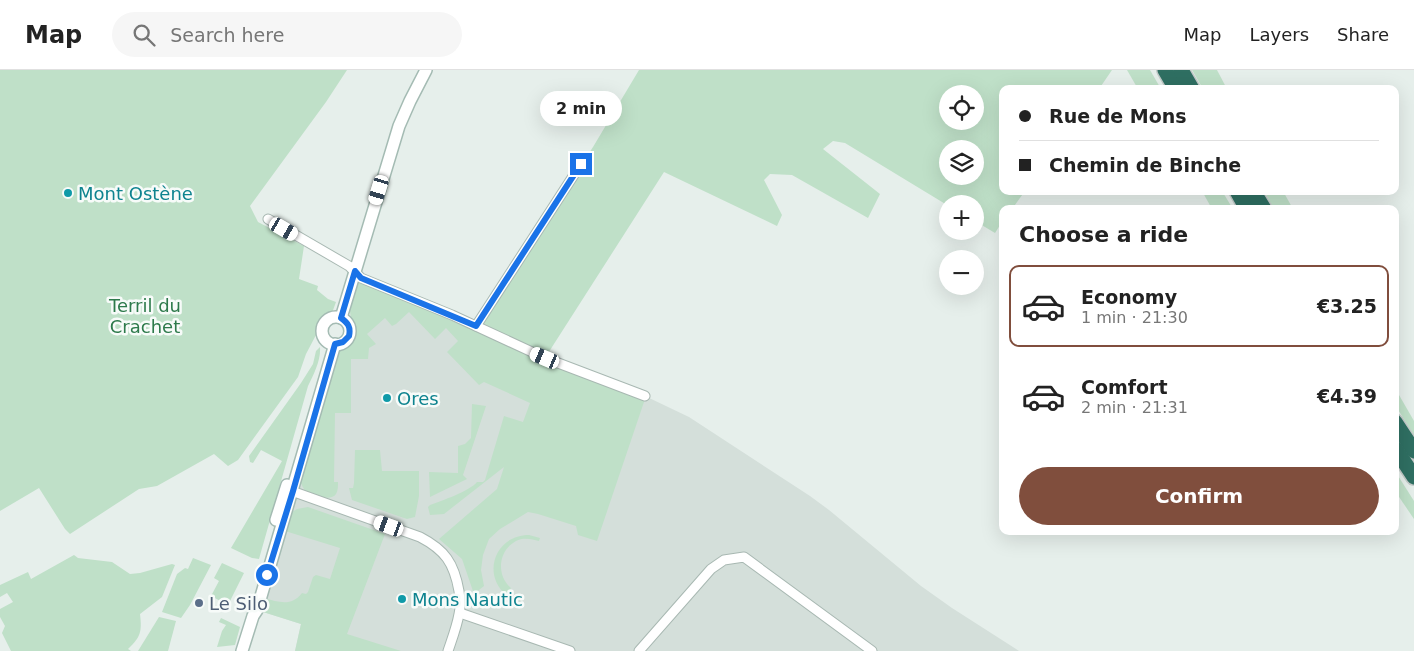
<!DOCTYPE html>
<meta charset="utf-8">
<style>
body{margin:0;font-family:"DejaVu Sans",sans-serif;background:#f6f6f6;color:#222;height:100vh;display:flex;flex-direction:column;font-size:19px;white-space:nowrap}
*{box-sizing:border-box;margin:0}
p{font-size:16px;color:#767676}
.icon{flex:none;width:28px;height:28px;fill:none;stroke:currentColor;stroke-width:2;stroke-linecap:round;stroke-linejoin:round}
.map{position:relative;flex:1;overflow:hidden}
.panel{position:absolute;left:999px;top:135px;width:400px;height:330px;display:flex;flex-direction:column;background:#fff;border-radius:10px;box-shadow:0 5px 20px #0002}
.panel>*{flex:none}
.guide{position:absolute;left:999px;top:15px;width:400px;height:110px;border-radius:10px;box-shadow:0 5px 20px #0002;display:grid;align-content:center;height:110px;padding:0 20px;background:#fff}
.buttons{position:absolute;left:939px;top:15px;display:grid;gap:10px}
.buttons a{display:grid;place-items:center;width:45px;height:45px;border-radius:50%;background:#fff;box-shadow:0 5px 20px #0002;font-size:25px}
.end{position:absolute;width:22px;height:22px;margin:-11px;border:6px solid #1a73e8;background:#fff;box-shadow:0 0 0 2px #fff}
.from{border-radius:50%}
.bubble{position:absolute;height:35px;border-radius:18px;background:#fff;box-shadow:0 5px 20px #0002;font-size:16px;font-weight:700;line-height:35px;text-align:center}
.car{position:absolute;width:15px;height:30px;margin:-15px -8px;border-radius:6px;box-shadow:0 0 4px 1px #0007;background:linear-gradient(#fff 24%,#345 0 40%,#fff 0 76%,#345 0 86%,#fff 0)}
.guide b{display:flex;align-items:center;gap:18px;height:48px;font-size:19px}
.guide b+b{border-top:1px solid #e0e0e0}
.guide i{width:12px;height:12px;background:#222}
ul{padding:0;list-style:none}
li{display:flex;align-items:center;gap:15px;height:82px;margin:0 10px 8px;padding:0 10px;border:2px solid transparent;border-radius:10px}
li div{flex:1}
li b{display:block;font-size:19px}
li em{font-style:normal;font-weight:700}
li.selected{border-color:#804e3d}
li>.icon{width:45px;height:45px;stroke-width:1.5}
h2{padding:0 20px;font-size:22px;line-height:60px}
.action{display:flex;gap:10px;margin-top:auto;padding:10px 20px}
.action a{flex:1;height:58px;border-radius:30px;background:#804e3d;color:#fff;font-size:20px;font-weight:700;line-height:58px;text-align:center}
header{display:flex;align-items:center;gap:30px;box-sizing:border-box;height:70px;padding:0 25px;background:#fff;border-bottom:1px solid #e0e0e0}
header strong{font-size:24px}
nav{display:flex;gap:28px;margin-inline-start:auto;font-size:18px}
.search{width:350px;height:45px;background:#f6f6f6;display:flex;align-items:center;gap:12px;box-sizing:border-box;padding:0 18px;border-radius:28px;color:#767676;font-size:19px}
.map>svg:first-child{display:block}
.built{fill:#d4dfda}
.green{fill:#bfe0c8;fill-rule:evenodd}
.lines{fill:none;stroke-linecap:round;stroke-linejoin:round}
.minor-casing{stroke:#a8b8b2;stroke-width:11}
.secondary-casing{stroke:#a4bbb3;stroke-width:14}
.motorway-casing{stroke:#c2cac8;stroke-width:18}
.minor{stroke:#fff;stroke-width:9}
.secondary{stroke:#fff;stroke-width:11}
.motorway{stroke:#2f6f62;stroke-width:15}
.route{stroke:#1a73e8;stroke-width:6}
.culture-dot{fill:#0f9aa8;stroke:#f7fbf9;stroke-width:2}
.service-dot{fill:#5c6f8a;stroke:#f7fbf9;stroke-width:2}
.labels{text-anchor:middle;dominant-baseline:central;stroke-width:5;stroke-linejoin:round;paint-order:stroke}
.culture-label{font-size:18px;fill:#0d838f;stroke:#f7fbf9;text-anchor:start}
.park-label{font-size:18px;fill:#2d7a4b;stroke:#f7fbf9}
.service-label{font-size:18px;fill:#4e5e75;stroke:#f7fbf9;text-anchor:start}
</style>
<header>
<strong>Map</strong>
<div class="search"><svg class="icon" aria-label="search" viewBox="0 0 24 24"><circle cx="10" cy="10" r="6"/><path d="M15 15l6 6"/></svg>Search here</div>
<nav><a>Map</a><a>Layers</a><a>Share</a></nav>
</header>
<div class="map">
<svg width="1414" height="581" viewBox="0 0 1414 581">
<rect width="100%" height="100%" fill="#e6efeb"/>
<path class="built" d="M 358,213 L 544,291 L 645,326 L 689,347 L 810,426 L 829,440 L 921,516 L 952,538 L 1019,581 L 295,581 L 301,554 L 260,541 L 319,344 L 322,339 L 328,318 L 328,312 L 340,281 L 350,272 L 353,266 L 350,241 Z"/>
<g class="green">
<path d="M 0,0 L 347,0 L 326,32 L 250,136 L 258,152 L 304,176 L 299,209 L 318,216 L 317,220 L 328,229 L 336,232 L 332,243 L 323,248 L 318,255 L 316,265 L 306,284 L 298,307 L 238,390 L 228,396 L 214,384 L 157,416 L 139,419 L 70,464 L 65,459 L 39,418 L 0,441 Z"/>
<path d="M 639,0 L 1112,0 L 1099,19 L 1002,19 L 1002,121 L 1025,121 L 1012,139 L 1002,139 L 1002,152 L 995,163 L 975,151 L 975,134 L 947,135 L 845,73 L 833,71 L 823,79 L 880,124 L 868,148 L 792,105 L 770,104 L 764,110 L 782,145 L 777,156 L 664,102 L 545,288 L 476,256 L 593,77 ZM 948,24 L 975,24 L 975,51 L 948,51 ZM 948,79 L 975,79 L 975,106 L 948,106 Z"/>
<path d="M 1127,0 L 1150,0 L 1161,19 L 1138,19 Z"/>
<path d="M 1192,0 L 1217,0 L 1227,19 L 1203,19 Z"/>
<path d="M 1202,121 L 1222,121 L 1233,139 L 1212,139 Z"/>
<path d="M 1264,121 L 1283,121 L 1293,139 L 1274,139 Z"/>
<path d="M 361,211 L 545,291 L 645,329 L 597,471 L 578,465 L 576,456 L 538,444 L 528,442 L 500,459 L 489,469 L 483,485 L 481,500 L 484,516 L 474,524 L 462,489 L 439,469 L 497,419 L 504,397 L 444,444 L 430,445 L 428,437 L 430,435 C 441,431 470,421 477,412 L 483,412 L 485,410 L 504,346 L 523,352 L 530,333 L 484,312 L 479,315 L 447,282 L 458,271 L 446,258 L 435,269 L 409,242 L 396,254 L 392,256 L 385,248 L 367,264 L 376,274 L 369,278 L 368,289 L 351,289 L 351,343 L 335,343 L 334,412 L 338,412 C 338,416 338,421 336,424 C 331,432 313,425 306,421 C 303,419 302,415 300,411 L 319,344 L 322,339 L 336,285 L 350,272 L 353,266 L 350,241 L 357,214 Z"/>
<path d="M 320,277 C 321,290 314,304 308,316 L 259,489 L 252,488 L 231,478 L 282,391 L 261,380 L 253,393 L 250,392 L 249,386 L 301,313 L 313,294 L 316,281 Z"/>
<path d="M 1395,318 L 1414,351 L 1414,365 L 1395,335 Z"/>
<path d="M 472,334 L 486,336 L 463,405 L 467,409 L 430,427 L 429,402 L 458,403 L 458,376 L 465,374 L 471,368 Z"/>
<path d="M 355,380 L 380,380 L 382,401 L 419,401 L 419,426 L 415,447 L 407,449 L 352,430 L 349,418 L 353,418 L 354,413 Z"/>
<path d="M 1395,401 L 1414,431 L 1414,449 L 1395,421 Z"/>
<path d="M 308,437 L 385,464 L 347,564 L 401,581 L 295,581 L 301,554 L 260,541 L 264,528 C 279,532 291,537 302,523 L 306,524 L 308,522 L 313,507 L 316,505 L 330,509 L 340,478 L 285,461 L 289,444 L 297,439 Z"/>
<path d="M 529,465 L 540,468 L 539,471 C 532,469 523,467 516,471 C 498,481 496,505 511,518 L 506,525 C 481,503 496,465 529,465 Z"/>
<path d="M 74,485 L 78,488 L 112,492 L 130,504 L 140,503 L 172,494 L 175,495 L 162,527 L 140,544 C 142,561 141,567 128,579 L 131,581 L 11,581 L 2,563 L 5,556 L 0,547 L 0,539 L 13,532 L 7,523 L 0,527 L 0,515 L 28,502 L 31,509 Z"/>
<path d="M 193,488 L 211,495 L 190,535 L 181,548 L 162,542 L 177,504 L 185,498 L 188,499 Z"/>
<path d="M 222,493 L 244,503 L 228,535 L 211,526 L 219,511 L 214,508 Z"/>
<path d="M 159,547 L 176,551 L 168,581 L 138,581 Z"/>
<path d="M 221,548 L 240,557 L 235,575 L 217,577 L 222,561 L 226,555 L 219,552 Z"/>
</g>
<g class="lines">
<g class="minor-casing">
<g id="minor">
<path d="M 268,149 L 349,196 L 361,208 L 452,245 L 545,288 L 645,326"/>
<path d="M 476,256 L 581,94"/>
<path d="M 286,419 L 420,467 C 445,480 454,493 459,521 C 460,528 461,536 459,544 C 457,556 452,569 448,581"/>
<path d="M 460,543 L 570,581"/>
<path d="M 639,581 L 711,499 L 724,490 L 744,487 L 872,581"/>
</g>
</g>
<g class="secondary-casing">
<g id="secondary">
<circle cx="336" cy="261" r="14"/>
<path d="M 341,248 L 399,56 L 410,31 L 426,0"/>
<path d="M 276,450 L 287,415"/>
<path d="M 242,581 L 253,546 L 257,540 L 335,274"/>
</g>
</g>
<g class="motorway-casing">
<g id="motorway">
<path d="M 1165,0 L 1176,19"/>
<path d="M 1181,0 L 1192,19"/>
<path d="M 1237,121 L 1247,139"/>
<path d="M 1253,121 L 1264,139"/>
<path d="M 1395,352 L 1414,381"/>
<path d="M 1395,378 L 1414,407"/>
</g>
</g>
<use href="#minor" class="minor"/>
<use href="#secondary" class="secondary"/>
<use href="#motorway" class="motorway"/>
</g>
<g class="lines">
<path class="route" d="M 267,505 L 293,421 L 335,274 L 343,272 L 349,266 C 351,257 348,253 341,248 L 355,201 L 361,208 L 476,256 L 581,94"/>
</g>
<g class="culture-dot">
<circle cx="68" cy="123" r="5"/>
<circle cx="387" cy="328" r="5"/>
<circle cx="402" cy="529" r="5"/>
</g>
<circle class="service-dot" cx="199" cy="533" r="5"/>
<g class="labels">
<g class="culture-label">
<text x="78" y="123">Mont Ostène</text>
<text x="397" y="328">Ores</text>
<text x="412" y="529">Mons Nautic</text>
</g>
<g class="park-label">
<text x="145" y="235">Terril du<tspan x="145" dy="21">Crachet</tspan></text>
</g>
<g class="service-label">
<text x="209" y="533">Le Silo</text>
</g>
</g>
</svg>
<div class="buttons">
<a><svg class="icon" aria-label="locate" viewBox="0 0 24 24"><circle cx="12" cy="12" r="6"/><path d="M12 2v4M12 18v4M2 12h4M18 12h4"/></svg></a>
<a><svg class="icon" aria-label="layers" viewBox="0 0 24 24"><path d="M12 4l9 5-9 5-9-5zM3 14l9 5 9-5"/></svg></a>
<a>+</a>
<a>−</a>
</div>
<i class="end from" style="left:267px;top:505px"></i>
<i class="end" style="left:581px;top:94px"></i>
<div class="bubble" style="left:540px;top:21px;width:82px">2 min</div>
<i class="car" style="left:379px;top:120px;rotate:197deg"></i>
<i class="car" style="left:284px;top:159px;rotate:120deg"></i>
<i class="car" style="left:545px;top:288px;rotate:293deg"></i>
<i class="car" style="left:389px;top:456px;rotate:290deg"></i>
<div class="guide">
<b><i class="from"></i>Rue de Mons</b>
<b><i></i>Chemin de Binche</b>
</div>
<section class="panel">
<h2>Choose a ride</h2>
<ul>
<li class="selected"><svg class="icon" aria-label="car" viewBox="0 0 24 24"><path d="M5 17H2v-5l4-1 3-4h7l3 4 3 1v5h-3M9 17h6M6 11h13"/><circle cx="7" cy="17" r="2"/><circle cx="17" cy="17" r="2"/></svg><div><b>Economy</b><p>1 min · 21:30</p></div><em>€3.25</em></li>
<li><svg class="icon" aria-label="car" viewBox="0 0 24 24"><path d="M5 17H2v-5l4-1 3-4h7l3 4 3 1v5h-3M9 17h6M6 11h13"/><circle cx="7" cy="17" r="2"/><circle cx="17" cy="17" r="2"/></svg><div><b>Comfort</b><p>2 min · 21:31</p></div><em>€4.39</em></li>
</ul>
<div class="action"><a>Confirm</a></div>
</section>
</div>
